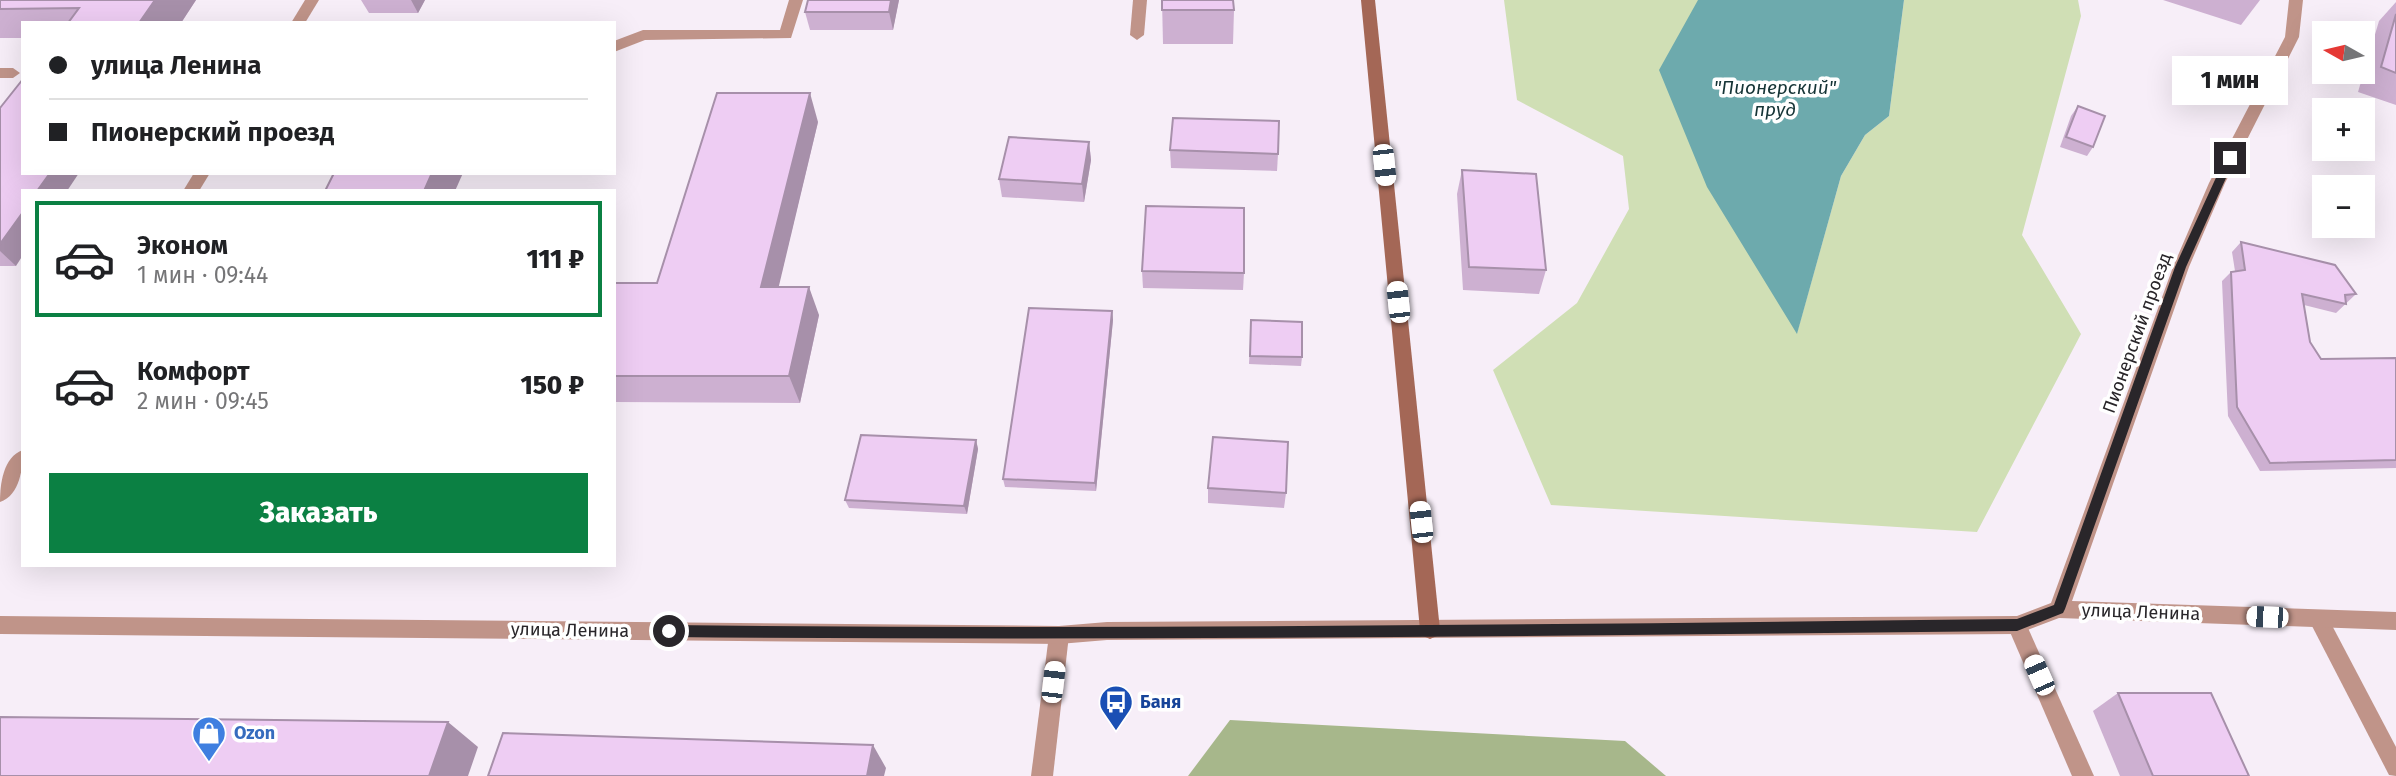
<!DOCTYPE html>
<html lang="ru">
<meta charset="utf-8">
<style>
body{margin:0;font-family:"Fira Sans",sans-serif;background:#f2f2f2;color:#202124;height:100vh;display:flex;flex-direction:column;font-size:26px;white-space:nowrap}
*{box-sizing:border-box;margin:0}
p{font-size:23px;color:#757577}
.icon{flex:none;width:38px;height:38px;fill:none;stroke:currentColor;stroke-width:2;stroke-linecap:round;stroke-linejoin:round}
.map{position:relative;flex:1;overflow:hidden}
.drawer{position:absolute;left:21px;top:189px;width:595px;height:378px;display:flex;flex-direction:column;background:#fff;border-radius:0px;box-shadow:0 7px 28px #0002}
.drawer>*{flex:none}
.top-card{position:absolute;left:21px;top:21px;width:595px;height:154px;border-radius:0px;box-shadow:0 7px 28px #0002;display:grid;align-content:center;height:154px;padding:0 28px;background:#fff}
.needle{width:46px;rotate:278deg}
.fabs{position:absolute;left:2312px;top:21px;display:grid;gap:14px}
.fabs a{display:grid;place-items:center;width:63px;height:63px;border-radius:0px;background:#fff;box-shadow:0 7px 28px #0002;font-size:35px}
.end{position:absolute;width:32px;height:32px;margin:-16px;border:9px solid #29262a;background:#fff;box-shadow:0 0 0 4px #fff}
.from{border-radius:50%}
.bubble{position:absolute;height:49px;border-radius:0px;background:#fff;box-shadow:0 7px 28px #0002;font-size:23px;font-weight:800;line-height:49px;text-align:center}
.car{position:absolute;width:21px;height:42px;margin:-21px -10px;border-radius:9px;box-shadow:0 0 5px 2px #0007;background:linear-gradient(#fff 24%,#345 0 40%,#fff 0 76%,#345 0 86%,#fff 0)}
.top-card b{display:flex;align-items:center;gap:24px;height:66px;font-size:26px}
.top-card b+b{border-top:2px solid #e0e0e0}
.top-card i{width:18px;height:18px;background:#202124}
ul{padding:12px 0 0;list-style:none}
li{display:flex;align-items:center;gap:21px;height:116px;margin:0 14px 10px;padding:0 14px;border:4px solid transparent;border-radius:0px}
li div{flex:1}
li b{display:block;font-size:26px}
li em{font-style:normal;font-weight:800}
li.active{border-color:#0b8043}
li>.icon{width:63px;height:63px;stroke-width:1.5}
.cta{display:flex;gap:14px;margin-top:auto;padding:14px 28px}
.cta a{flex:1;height:80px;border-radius:0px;background:#0b8043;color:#fff;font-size:28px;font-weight:800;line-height:80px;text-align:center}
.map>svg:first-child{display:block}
.green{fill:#d0dfb5}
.forest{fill:#a7b78b}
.water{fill:#6daaad}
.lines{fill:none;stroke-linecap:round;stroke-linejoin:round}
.service{fill:#c09489;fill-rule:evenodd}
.minor{fill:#c09489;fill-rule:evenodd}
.tertiary{fill:#c09489;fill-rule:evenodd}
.secondary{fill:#a46756;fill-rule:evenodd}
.wall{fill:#cdb0d1}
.shaded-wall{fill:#a790aa}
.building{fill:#eecdf3;stroke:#a790aa;stroke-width:2}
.route{fill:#29262a}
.labels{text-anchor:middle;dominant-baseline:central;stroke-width:7;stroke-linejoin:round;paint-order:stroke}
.street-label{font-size:18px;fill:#29262a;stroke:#fff}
.transit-label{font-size:18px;font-weight:bold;fill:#164399;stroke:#fff;text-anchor:start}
.shop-label{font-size:18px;font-weight:bold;fill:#366cbe;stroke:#fff;text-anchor:start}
.water-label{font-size:19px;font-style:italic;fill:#153436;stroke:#fff}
</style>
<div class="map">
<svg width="2396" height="776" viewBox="0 0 2396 776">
<rect width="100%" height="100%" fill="#f7eef8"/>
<path class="green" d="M 1504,0 L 1704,0 L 1797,333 L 1841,176 L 1865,135 L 1889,116 L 1904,0 L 2078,0 L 2081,16 L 2022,235 L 2081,334 L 1977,532 L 1551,505 L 1493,370 L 1577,303 L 1629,209 L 1623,156 L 1517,100 Z"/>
<path class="forest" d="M 1230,720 L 1625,741 L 1666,776 L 1188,776 Z"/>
<path class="water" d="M 1698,0 L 1904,0 L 1889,116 L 1865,135 L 1841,176 L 1797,334 L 1707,187 L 1659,70 Z"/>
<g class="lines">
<g class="service">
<path d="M 789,0 L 803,0 L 791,38 L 645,40 L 614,52 L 614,41 L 643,30 L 780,30 Z"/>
<path d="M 1133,0 L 1147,0 L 1144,35 L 1137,40 L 1130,35 Z"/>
<path d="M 0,68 L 13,68 L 20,73 L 13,78 L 0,78 Z"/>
<path d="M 2319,611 L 2326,614 L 2396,747 L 2396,776 L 2389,775 L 2312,626 L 2309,620 L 2312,614 Z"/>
<path d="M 2017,616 L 2024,619 L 2094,776 L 2072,776 L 2007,625 L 2010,619 Z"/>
</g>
<path class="minor" d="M 1059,626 L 1066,629 L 1069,635 L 1053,776 L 1031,776 L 1049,635 L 1052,629 Z"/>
<g class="tertiary">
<path d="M 305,0 L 319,0 L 305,23 L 291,23 Z"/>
<path d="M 2289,0 L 2303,0 L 2299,37 L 2225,183 L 2189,267 L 2072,601 L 2396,612 L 2396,630 L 2059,618 L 2017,634 L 1107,640 L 1059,644 L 0,634 L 0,616 L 1059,626 L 1107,622 L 2017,616 L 2051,603 L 2173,267 L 2209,183 L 2285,37 Z"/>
<path d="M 194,173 L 210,173 L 199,191 L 183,191 Z"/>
<path d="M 23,450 C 23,468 20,495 0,502 C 0,484 3,457 23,450 Z"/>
</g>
<path class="secondary" d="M 1361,0 L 1375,0 L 1440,630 L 1437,636 L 1430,639 L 1423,636 L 1420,630 Z"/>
</g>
<g class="wall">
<path d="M 0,0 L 196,0 L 181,23 L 23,23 L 23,38 L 0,38 Z"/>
<path d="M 361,0 L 425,0 L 418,13 L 369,13 Z"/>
<path d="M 899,0 L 893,30 L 810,30 L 805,12 Z"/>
<path d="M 1162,0 L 1234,10 L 1233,44 L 1163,44 Z"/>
<path d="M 2163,0 L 2260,0 L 2241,25 Z"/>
<path d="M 2396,2 L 2396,105 L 2358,92 L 2379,21 Z"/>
<path d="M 2078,106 L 2093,147 L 2087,156 L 2060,147 L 2071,116 Z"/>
<path d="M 0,108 L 16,266 L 0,266 Z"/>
<path d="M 818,122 L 778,287 L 819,315 L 800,403 L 614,402 L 614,283 L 657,283 Z"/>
<path d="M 1089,142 L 1091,160 L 1084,202 L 1002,197 L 999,179 Z"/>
<path d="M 1170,150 L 1278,154 L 1277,171 L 1171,168 Z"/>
<path d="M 1462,170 L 1546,270 L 1539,294 L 1463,290 L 1457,194 Z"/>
<path d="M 2241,242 L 2356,294 L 2336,313 L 2304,305 L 2310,342 L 2321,359 L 2396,358 L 2396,468 L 2260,471 L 2228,416 L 2222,281 L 2231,272 L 2235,271 L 2232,252 Z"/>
<path d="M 1142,271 L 1244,273 L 1243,290 L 1143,288 Z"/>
<path d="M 1112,311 L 1113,320 L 1096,491 L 1005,487 L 1003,479 Z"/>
<path d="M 1251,320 L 1302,357 L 1301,366 L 1249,364 Z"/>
<path d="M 976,440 L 978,449 L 967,514 L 849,508 L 845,500 Z"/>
<path d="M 1208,488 L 1286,493 L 1284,508 L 1208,503 Z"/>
<path d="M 2118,693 L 2249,776 L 2120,776 L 2093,711 Z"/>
</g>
<g class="shaded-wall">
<path d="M 155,0 L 196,0 L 181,23 L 139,23 Z"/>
<path d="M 411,0 L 425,0 L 418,13 Z"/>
<path d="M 891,0 L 899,0 L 893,30 L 889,12 Z"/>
<path d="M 810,93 L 818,122 L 772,315 L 761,287 Z"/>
<path d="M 1089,142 L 1091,160 L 1084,202 L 1082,184 Z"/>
<path d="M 50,173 L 79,173 L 67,191 L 37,191 Z"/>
<path d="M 432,173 L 463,173 L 455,191 L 424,191 Z"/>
<path d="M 23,212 L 23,255 L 16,266 L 0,251 L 0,244 Z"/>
<path d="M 809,287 L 819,315 L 800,403 L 789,376 Z"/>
<path d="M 1112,311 L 1113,320 L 1096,491 L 1095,483 Z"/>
<path d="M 976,440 L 978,449 L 967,514 L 964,506 Z"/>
<path d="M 448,722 L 478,747 L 468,776 L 429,776 Z"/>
<path d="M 873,745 L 886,768 L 884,776 L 867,776 Z"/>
</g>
<g class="building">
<path d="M 0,0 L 155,0 L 139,23 L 68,23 L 79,8 L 0,9 Z"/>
<path d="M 808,0 L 891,0 L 889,12 L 805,12 Z"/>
<path d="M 1162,0 L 1233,0 L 1234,10 L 1162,10 Z"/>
<path d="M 2396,14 L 2396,73 L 2381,67 Z"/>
<path d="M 23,79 L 23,173 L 50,173 L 37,191 L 23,191 L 23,212 L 0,244 L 0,108 Z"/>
<path d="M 717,93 L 810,93 L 761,287 L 809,287 L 789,376 L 614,376 L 614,283 L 657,283 Z"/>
<path d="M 2078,106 L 2105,116 L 2093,147 L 2066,137 Z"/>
<path d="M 1173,118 L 1279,121 L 1278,154 L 1170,150 Z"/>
<path d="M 1009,137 L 1089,142 L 1082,184 L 999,179 Z"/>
<path d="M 1462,170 L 1536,174 L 1546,270 L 1469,267 Z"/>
<path d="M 334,173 L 432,173 L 424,191 L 325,191 Z"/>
<path d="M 1146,206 L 1244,208 L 1244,273 L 1142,271 Z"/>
<path d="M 2241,242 L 2335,265 L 2356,294 L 2345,295 L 2346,304 L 2302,294 L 2310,342 L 2321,359 L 2396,358 L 2396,460 L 2270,463 L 2237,407 L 2231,272 L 2245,270 Z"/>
<path d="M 1029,308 L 1112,311 L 1095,483 L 1003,479 Z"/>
<path d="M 1251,320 L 1302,322 L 1302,357 L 1250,356 Z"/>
<path d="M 861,435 L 976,440 L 964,506 L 845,500 Z"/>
<path d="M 1213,437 L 1288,442 L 1286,493 L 1208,488 Z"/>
<path d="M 2118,693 L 2211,693 L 2249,776 L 2153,776 Z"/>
<path d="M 0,717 L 448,722 L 429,776 L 0,776 Z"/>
<path d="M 503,733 L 873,745 L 867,776 L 488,776 Z"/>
</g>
<path class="route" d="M 2230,155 L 2235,158 L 2186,267 L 2065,609 L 2063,613 L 2017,631 C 1567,636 1118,641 669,637 L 662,631 L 669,625 C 1118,630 1567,624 2017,619 L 2054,605 L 2175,267 L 2225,158 Z"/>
<defs>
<g id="bus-pin" transform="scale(1.75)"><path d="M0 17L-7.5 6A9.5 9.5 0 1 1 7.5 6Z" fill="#1a4fb4" stroke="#fff"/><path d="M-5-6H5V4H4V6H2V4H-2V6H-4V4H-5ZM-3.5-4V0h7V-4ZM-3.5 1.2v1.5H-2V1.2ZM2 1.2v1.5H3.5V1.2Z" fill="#fff"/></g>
<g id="shop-pin" transform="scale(1.75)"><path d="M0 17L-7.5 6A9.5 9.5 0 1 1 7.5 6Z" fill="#3f7fe0" stroke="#fff"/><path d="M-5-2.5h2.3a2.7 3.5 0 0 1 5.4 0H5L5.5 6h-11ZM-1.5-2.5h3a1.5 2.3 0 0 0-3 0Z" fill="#fff"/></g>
</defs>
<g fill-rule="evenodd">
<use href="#bus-pin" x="1116" y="702"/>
<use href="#shop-pin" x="209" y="733"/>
</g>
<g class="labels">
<g class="street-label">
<text transform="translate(2137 333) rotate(-70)">Пионерский проезд</text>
<text transform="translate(2141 612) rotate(2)">улица Ленина</text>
<text transform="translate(570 630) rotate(1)">улица Ленина</text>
</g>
<g class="transit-label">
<text x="1140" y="702">Баня</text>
</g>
<g class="shop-label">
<text x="234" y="733">Ozon</text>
</g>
<g class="water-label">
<text x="1775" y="87">"Пионерский"<tspan x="1775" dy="22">пруд</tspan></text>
</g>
</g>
</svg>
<div class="fabs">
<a><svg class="needle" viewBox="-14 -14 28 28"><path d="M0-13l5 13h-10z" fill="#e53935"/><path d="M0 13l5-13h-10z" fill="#757577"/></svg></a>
<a>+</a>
<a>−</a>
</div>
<i class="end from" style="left:669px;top:631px"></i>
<i class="end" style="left:2230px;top:158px"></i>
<div class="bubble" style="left:2172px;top:56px;width:116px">1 мин</div>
<i class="car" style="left:1384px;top:165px;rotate:174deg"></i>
<i class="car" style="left:1398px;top:302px;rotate:354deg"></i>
<i class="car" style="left:1421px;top:522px;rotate:354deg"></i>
<i class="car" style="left:2267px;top:617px;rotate:272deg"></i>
<i class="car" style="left:2039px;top:675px;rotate:336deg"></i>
<i class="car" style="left:1053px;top:682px;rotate:7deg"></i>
<div class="top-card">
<b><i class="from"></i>улица Ленина</b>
<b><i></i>Пионерский проезд</b>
</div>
<section class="drawer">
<ul>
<li class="active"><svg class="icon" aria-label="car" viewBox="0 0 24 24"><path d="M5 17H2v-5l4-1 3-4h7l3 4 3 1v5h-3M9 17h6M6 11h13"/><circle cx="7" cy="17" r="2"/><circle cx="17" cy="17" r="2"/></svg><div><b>Эконом</b><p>1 мин · 09:44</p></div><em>111 ₽</em></li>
<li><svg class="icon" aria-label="car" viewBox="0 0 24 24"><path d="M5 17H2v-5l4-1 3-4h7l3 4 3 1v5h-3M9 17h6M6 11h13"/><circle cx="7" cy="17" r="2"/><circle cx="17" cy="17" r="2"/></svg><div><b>Комфорт</b><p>2 мин · 09:45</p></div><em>150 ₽</em></li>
</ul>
<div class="cta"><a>Заказать</a></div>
</section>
</div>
